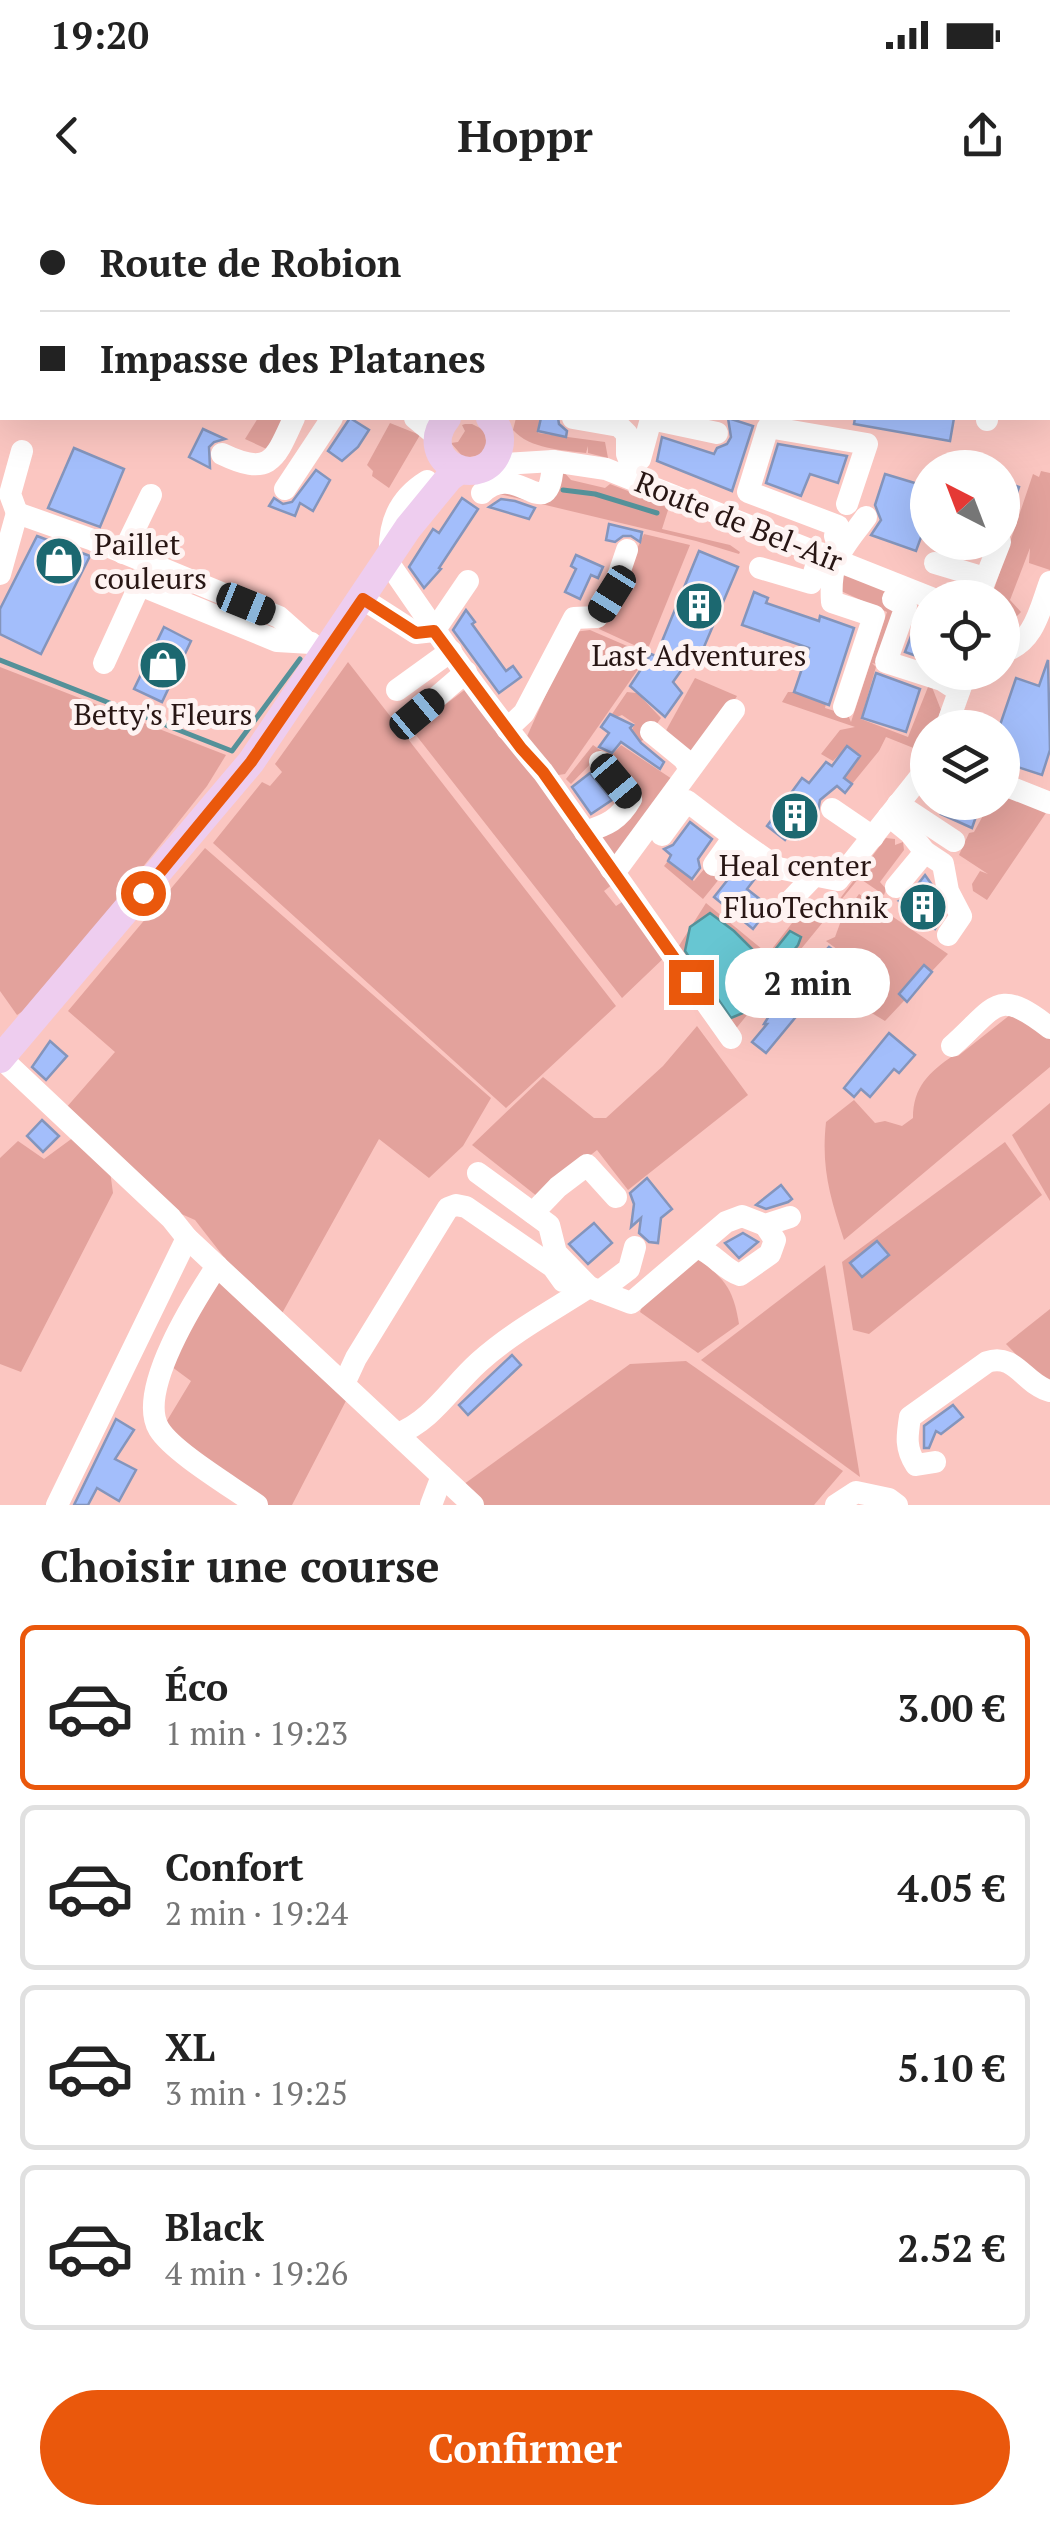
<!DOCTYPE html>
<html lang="fr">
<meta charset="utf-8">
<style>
body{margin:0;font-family:"PT Serif",serif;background:#f6f6f6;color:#222;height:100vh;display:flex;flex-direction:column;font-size:38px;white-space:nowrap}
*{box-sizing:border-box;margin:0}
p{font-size:32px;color:#767676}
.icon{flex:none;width:55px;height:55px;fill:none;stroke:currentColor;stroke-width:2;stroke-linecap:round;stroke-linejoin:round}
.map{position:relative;height:1305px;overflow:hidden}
.sheet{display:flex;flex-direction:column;background:#fff;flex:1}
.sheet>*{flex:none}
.guide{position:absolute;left:0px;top:0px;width:1050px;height:220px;box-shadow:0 10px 40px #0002;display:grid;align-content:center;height:220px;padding:0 40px;background:#fff}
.needle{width:65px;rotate:318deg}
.controls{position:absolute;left:910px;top:250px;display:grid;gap:20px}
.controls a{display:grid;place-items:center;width:110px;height:110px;border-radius:50%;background:#fff;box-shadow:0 10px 40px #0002;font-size:50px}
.end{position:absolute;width:45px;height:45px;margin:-22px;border:12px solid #ea580c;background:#fff;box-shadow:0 0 0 5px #fff}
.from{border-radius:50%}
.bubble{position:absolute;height:70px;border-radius:35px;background:#fff;box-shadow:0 10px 40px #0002;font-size:32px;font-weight:700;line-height:70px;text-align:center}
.car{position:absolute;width:30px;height:60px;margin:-30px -15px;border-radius:12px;box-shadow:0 0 8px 2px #0007;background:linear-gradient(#222 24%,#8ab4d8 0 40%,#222 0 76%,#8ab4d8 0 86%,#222 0)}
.guide b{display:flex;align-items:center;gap:35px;height:95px;font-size:38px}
.guide b+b{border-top:2px solid #e0e0e0}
.guide i{width:25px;height:25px;background:#222}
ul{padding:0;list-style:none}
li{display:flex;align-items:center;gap:30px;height:165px;margin:0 20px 15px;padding:0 20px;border:5px solid #e0e0e0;border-radius:15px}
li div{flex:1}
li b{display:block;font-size:38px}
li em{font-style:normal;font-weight:700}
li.active{border-color:#ea580c}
li>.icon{width:90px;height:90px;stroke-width:1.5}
h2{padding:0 40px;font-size:45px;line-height:120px}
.action{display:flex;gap:20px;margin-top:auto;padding:20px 40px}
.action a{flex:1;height:115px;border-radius:60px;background:#ea580c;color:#fff;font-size:40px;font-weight:700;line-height:115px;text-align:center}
.status{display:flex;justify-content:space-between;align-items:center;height:70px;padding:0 50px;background:#fff;direction:ltr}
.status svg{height:28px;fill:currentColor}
header{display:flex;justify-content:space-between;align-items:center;height:130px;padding:0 40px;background:#fff;font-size:45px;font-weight:700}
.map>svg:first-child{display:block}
.green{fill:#e3a29c}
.water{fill:#67c6d2;stroke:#549199;stroke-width:2.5}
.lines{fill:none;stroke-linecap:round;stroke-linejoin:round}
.stream{stroke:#549199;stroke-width:5}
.building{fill:#a3befb;stroke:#8495bc;stroke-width:2.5}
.minor{stroke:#fff;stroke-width:22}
.major{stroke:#eecdef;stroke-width:28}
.route{stroke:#ea580c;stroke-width:12}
.labels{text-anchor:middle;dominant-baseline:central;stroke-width:10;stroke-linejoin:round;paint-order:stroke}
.street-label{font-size:30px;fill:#281614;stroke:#fef3f2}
.poi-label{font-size:30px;fill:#281614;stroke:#fef3f2}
</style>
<div class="status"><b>19:20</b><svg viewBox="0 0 49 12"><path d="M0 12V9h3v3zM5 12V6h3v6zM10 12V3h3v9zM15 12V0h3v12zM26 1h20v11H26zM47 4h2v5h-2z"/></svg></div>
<header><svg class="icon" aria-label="back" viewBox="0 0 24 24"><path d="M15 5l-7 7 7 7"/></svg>Hoppr<svg class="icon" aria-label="share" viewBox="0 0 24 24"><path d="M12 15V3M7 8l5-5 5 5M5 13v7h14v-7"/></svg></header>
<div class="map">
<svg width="1050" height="1305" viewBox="0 0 1050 1305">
<rect width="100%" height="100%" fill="#fbc6c1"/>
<g class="green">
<path d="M 258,218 L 289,218 L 273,252 L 245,239 Z"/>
<path d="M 516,218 L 541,218 L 538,233 L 605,242 L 608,258 L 588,253 L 588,246 L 586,253 C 562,250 530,249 513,230 Z"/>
<path d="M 390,223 L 420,235 L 389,288 L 372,276 L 373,271 L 367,265 Z"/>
<path d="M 465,224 L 472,224 L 484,230 L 487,245 L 480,255 L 464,258 L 451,243 L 458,242 L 465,231 L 462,225 Z"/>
<path d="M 563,271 L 571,280 L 605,288 L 610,284 L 669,307 L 662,329 L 730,345 L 740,352 L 739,354 L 696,341 L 491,292 L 522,293 Z"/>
<path d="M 1041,271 L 1050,273 L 1050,370 L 1029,363 L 1030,348 L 1010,400 L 1021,412 L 1003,430 L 1002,398 L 991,398 L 1033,274 L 1039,277 Z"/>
<path d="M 644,334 L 690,345 L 647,451 L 599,429 Z"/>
<path d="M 846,373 L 891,392 L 897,414 L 880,465 L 872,463 L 876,467 L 861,519 L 908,537 L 930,482 L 941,510 L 935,527 L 928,528 L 926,553 L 886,537 L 879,551 L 852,584 L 844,578 L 860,556 L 848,546 L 833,561 L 821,554 L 840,530 L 855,527 L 782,502 L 788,492 L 794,492 L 826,504 L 825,508 L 848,515 L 851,522 L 887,412 L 841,391 L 836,381 Z"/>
<path d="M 590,430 L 648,455 L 565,574 L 552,576 L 524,543 L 574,432 Z"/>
<path d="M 348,462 L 616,806 L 506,908 L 213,643 L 262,582 L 270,586 L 282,572 L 275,564 Z"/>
<path d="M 0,467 L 226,555 L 207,586 L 35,803 L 17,815 L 0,791 Z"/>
<path d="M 645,477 L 652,482 L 642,498 L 661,518 L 648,536 L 639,543 L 629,535 L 635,524 L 622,515 L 617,517 L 612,514 L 627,492 L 636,493 Z"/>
<path d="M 695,478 L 737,496 L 710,540 L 696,555 L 663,536 Z"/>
<path d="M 471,485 L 613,684 L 604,691 L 616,706 L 625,700 L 667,755 L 622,798 L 412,530 Z"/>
<path d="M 593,545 L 610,557 L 621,545 L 675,581 L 618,657 L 612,656 L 596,634 L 639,598 L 598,556 L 571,584 L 566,579 Z"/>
<path d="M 1003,589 L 1050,607 L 987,700 L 973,691 L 972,684 L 980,671 L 988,674 L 959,655 L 969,633 L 974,632 L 990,603 L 1002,602 Z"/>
<path d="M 886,638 L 895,639 L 895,645 L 903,642 L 904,650 L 880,682 L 886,689 L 884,695 L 859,678 L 734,831 L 675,752 L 706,703 L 768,754 L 799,714 L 805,719 L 815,708 L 826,717 Z"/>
<path d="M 205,648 L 491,898 L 463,946 L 429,978 L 379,939 L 280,1117 L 241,1079 L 195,1020 L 170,1009 L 65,909 L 115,852 L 68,811 Z"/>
<path d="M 668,661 L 694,681 L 705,668 L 720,678 L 703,699 L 664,666 Z"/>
<path d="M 859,694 L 948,754 L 885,821 L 822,783 L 845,755 L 826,741 L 835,737 L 842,718 Z"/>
<path d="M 1015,811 L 1050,838 L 1050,867 L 844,1040 C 830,997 821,968 826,922 L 854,900 L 875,923 L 885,921 L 902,926 L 913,918 C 913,887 929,872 954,855 L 958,856 Z"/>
<path d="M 697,826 L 748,895 L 628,990 L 597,950 L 538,997 L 472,945 L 543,877 L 594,918 L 606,918 L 663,866 Z"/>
<path d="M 1050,903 L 1050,1001 L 1012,935 Z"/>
<path d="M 74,937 L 110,971 L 113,993 L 21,1172 L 0,1164 L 0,958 L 18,941 L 44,959 Z"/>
<path d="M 1005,942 L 1042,995 L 869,1134 L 853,1130 L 842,1062 Z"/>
<path d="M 694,1056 C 724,1078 733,1087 739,1124 L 698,1153 L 640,1112 L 645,1099 Z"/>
<path d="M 825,1065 L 860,1277 L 701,1160 Z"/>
<path d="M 220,1075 L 349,1195 L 292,1305 L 264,1305 L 162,1229 L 191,1181 L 168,1164 Z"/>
<path d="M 1050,1109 L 1050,1181 L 1037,1176 L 1006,1144 Z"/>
<path d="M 686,1161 L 843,1271 L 814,1305 L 482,1305 L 460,1287 L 630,1164 Z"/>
</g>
<path class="water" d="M 710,713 L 734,731 L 763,760 L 769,757 L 790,731 L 801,737 L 798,745 L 743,813 L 731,818 L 685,751 L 690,727 Z"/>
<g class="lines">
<g class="stream">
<path d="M 563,290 L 595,294 L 657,313"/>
<path d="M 0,460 L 232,551 L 300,459"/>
</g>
</g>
<g class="building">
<path d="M 350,218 L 369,230 L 358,247 L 342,261 L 328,251 Z"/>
<path d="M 541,218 L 558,218 L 559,224 L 567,231 L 566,237 L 538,231 Z"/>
<path d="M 728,218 L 753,226 L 732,291 L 657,261 L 662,237 L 714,254 L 717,248 L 727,244 L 731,237 Z"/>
<path d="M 855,218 L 954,218 L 950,241 L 854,224 Z"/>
<path d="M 203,229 L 225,239 L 214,242 L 209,247 L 210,268 L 189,257 Z"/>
<path d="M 778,244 L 847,256 L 838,283 L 810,274 L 801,296 L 766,283 Z"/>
<path d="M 74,248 L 124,269 L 100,327 L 48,308 Z"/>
<path d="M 316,270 L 330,280 L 313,311 L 300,303 L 295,316 L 269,306 L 274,298 L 283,304 L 292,302 Z"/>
<path d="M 885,274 L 928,287 L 928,318 L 916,351 L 871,335 L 881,320 L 875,305 Z"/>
<path d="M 1002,281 L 1019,287 L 1005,328 L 1002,328 Z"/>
<path d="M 462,298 L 478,309 L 439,368 L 441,369 L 424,388 L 409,367 L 433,329 L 439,333 Z"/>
<path d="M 501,299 L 515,301 L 535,308 L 529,319 L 489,307 Z"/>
<path d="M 609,324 L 642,332 L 640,342 L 631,336 L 623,336 L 615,342 L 606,340 Z"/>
<path d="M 37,336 L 90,356 L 41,454 L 0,434 L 0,409 Z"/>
<path d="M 699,351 L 738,367 L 698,461 L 690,458 L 673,482 L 682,493 L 665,517 L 630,486 L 651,454 L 656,456 Z"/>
<path d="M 576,355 L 603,367 L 598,378 L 591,375 L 580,399 L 565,392 L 576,369 L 571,366 Z"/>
<path d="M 754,392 L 768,398 L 766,403 L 819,421 L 820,416 L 854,428 L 829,505 L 794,492 L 809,448 L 742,425 Z"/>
<path d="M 466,410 L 475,422 L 472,424 L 506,471 L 513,466 L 521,477 L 499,493 L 453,430 Z"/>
<path d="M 919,415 L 928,418 L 925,459 L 905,452 Z"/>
<path d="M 164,427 L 191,441 L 162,502 L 134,489 Z"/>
<path d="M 1048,460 L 1050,550 L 1042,575 L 1002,562 L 1002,528 L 999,528 L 1016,478 L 1039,486 Z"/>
<path d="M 876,473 L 920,489 L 906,532 L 862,518 Z"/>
<path d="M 610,514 L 633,525 L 630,528 L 641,543 L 664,562 L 660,569 L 621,542 L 612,553 L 599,547 L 609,533 L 601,527 Z"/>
<path d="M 847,546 L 860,556 L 844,578 L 852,584 L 845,593 L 837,586 L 820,600 L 818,612 L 798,639 L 790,633 L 785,640 L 767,626 L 802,578 L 809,583 L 826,562 L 832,566 Z"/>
<path d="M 590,573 L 612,600 L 591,614 L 572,587 Z"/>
<path d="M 946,602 L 981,602 L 972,628 L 941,614 Z"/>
<path d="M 690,622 L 712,639 L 698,659 L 700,668 L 692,679 L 668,661 L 671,655 L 664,649 L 673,645 Z"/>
<path d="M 741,663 L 757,676 L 747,689 L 770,707 L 753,729 L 714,697 Z"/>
<path d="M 925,675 L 932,685 L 924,695 L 940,708 L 944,715 L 935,729 L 899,701 L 908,697 Z"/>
<path d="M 829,747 L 840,755 L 818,784 L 805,773 Z"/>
<path d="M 924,765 L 932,772 L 907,802 L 899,794 Z"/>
<path d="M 784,792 L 804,807 L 766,853 L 752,842 L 767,824 L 764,824 Z"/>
<path d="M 889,833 L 915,855 L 899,873 L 894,869 L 870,897 L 861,889 L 854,897 L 844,888 Z"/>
<path d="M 50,841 L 67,856 L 46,880 L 32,867 Z"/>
<path d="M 42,920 L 59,936 L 43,952 L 27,936 Z"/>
<path d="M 647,978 L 672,1009 L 661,1018 L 658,1043 L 649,1042 L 639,1033 L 641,1018 L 631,1027 L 634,1004 L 630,993 Z"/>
<path d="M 781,985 L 792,999 L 788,1002 L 766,1009 L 756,1005 Z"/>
<path d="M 594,1023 L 612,1043 L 588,1064 L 569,1044 Z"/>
<path d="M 743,1033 L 758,1042 L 739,1058 L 725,1043 Z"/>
<path d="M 877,1041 L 889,1055 L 862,1077 L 850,1063 Z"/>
<path d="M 512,1155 L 521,1165 L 468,1215 L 459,1205 Z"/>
<path d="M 953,1205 L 963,1217 L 941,1234 L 936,1231 L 929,1248 L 924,1248 L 924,1226 Z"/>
<path d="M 116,1219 L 134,1230 L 115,1259 L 136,1270 L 119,1301 L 97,1288 L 88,1305 L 74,1305 Z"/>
</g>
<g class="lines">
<g class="minor">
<path d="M 204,0 L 204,2"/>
<path d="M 312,0 L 318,2"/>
<path d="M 231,2 L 234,0"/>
<path d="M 657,2 L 659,0"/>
<path d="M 846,2 L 846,0"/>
<path d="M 972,2 L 972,0"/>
<path d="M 1048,44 L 1050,44"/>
<path d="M 0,65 L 2,63"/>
<path d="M 1048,101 L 1050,102"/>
<path d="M 1048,208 L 1050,209"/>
<path d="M 415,218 L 438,237"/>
<path d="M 573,218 L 619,226 L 627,234 L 627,254 L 632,267"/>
<path d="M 987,220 L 987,218"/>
<path d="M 222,254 C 270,277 275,260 294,218"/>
<path d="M 487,265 L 553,261 L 606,269 L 931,398"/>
<path d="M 629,277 L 632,267 L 640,259 L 651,219 L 717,233"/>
<path d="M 285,289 L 332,218"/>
<path d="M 482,293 C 518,257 550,333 553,261"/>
<path d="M 17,313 L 10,294 L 22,251"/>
<path d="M 840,351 L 835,336 L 838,326 L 748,292 L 768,227 L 867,244 L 847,304"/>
<path d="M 123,353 L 151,295"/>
<path d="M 390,358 C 388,324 398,299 427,281"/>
<path d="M 388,362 C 437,433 486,506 543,572 L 731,838"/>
<path d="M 935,363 L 985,378"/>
<path d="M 760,368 L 811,383 L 820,353"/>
<path d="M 0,374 L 17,313 L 93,340 L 279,417 L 306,441"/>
<path d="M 140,385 L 277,441 L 311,443"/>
<path d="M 978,398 L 1000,342"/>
<path d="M 363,399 L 416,433 L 434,431 L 468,381"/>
<path d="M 893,399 L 906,406 L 886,462 L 942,480 L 959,491"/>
<path d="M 1002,452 C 1034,444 1040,409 1050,382"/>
<path d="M 104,463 L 146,371"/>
<path d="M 397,490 L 451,451"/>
<path d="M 844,507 L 874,416 L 832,402 C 829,359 842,350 866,317"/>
<path d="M 417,514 L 466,472"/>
<path d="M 946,528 L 966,472"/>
<path d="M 507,529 L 524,513 L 574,418 L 597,417 L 612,394 L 627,350"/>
<path d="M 651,532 L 684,559 L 690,569"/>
<path d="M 1002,584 L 1050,603"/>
<path d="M 898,604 L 954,641"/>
<path d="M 832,609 L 873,637"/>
<path d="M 889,616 L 910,633 L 925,652 L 896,687"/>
<path d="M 585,632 C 607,625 619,620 631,599 L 600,562"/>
<path d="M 662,635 L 687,601 L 734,637"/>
<path d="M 925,652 L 943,664 L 948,691 L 961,716 L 948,735"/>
<path d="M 714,665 L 734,637 L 778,668 L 838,680 L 928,567"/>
<path d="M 611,669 L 620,665 L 734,510"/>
<path d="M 791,700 L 813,677"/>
<path d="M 952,846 C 997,806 996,786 1050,828"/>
<path d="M 1,858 L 171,1018 L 187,1038 L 57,1305"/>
<path d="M 533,1013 L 558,987 L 587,965 L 616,997"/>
<path d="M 187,1038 L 473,1305"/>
<path d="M 698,1048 C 715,1054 724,1070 740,1075 L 770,1054 L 775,1040 L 765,1025"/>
<path d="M 217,1066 C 196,1098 136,1191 159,1229 C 173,1252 232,1287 257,1305"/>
<path d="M 589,1087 L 631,1103 L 726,1022 L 742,1016 L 765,1025 L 790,1017"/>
<path d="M 600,1091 L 629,1069 L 635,1047"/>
<path d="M 344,1184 L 356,1158 L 448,1008 L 456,1005 L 466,1007 L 553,1067 L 563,1081"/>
<path d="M 397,1234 C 432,1221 451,1187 479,1162 C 512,1132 552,1111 589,1087 L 556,1053 L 549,1025 L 478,973"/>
<path d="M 935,1262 L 916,1265 C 905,1248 907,1236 910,1217 L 987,1162 C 1015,1152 1025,1185 1050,1191"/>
<path d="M 431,1305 L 442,1276"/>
<path d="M 836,1305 L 856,1292 L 889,1299 L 897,1305"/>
</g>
<g class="major">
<path d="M 612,2 L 614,0"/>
<path d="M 447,218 C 412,262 485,295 499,248 C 502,236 498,226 490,218"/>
<path d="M 0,859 L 251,562 L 408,328 L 449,278 L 460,270"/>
</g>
</g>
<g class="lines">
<path class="route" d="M 143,693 L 251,562 L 363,399 L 416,433 L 434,431 L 521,548 L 543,572 L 691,782"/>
</g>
<defs>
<g id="shop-disc" transform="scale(2.5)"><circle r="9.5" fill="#1c6870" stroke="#fef3f2"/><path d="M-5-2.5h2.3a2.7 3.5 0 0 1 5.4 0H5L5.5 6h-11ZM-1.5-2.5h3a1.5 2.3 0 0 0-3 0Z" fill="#fff"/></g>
<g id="building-disc" transform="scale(2.5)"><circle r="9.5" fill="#1c6870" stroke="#fef3f2"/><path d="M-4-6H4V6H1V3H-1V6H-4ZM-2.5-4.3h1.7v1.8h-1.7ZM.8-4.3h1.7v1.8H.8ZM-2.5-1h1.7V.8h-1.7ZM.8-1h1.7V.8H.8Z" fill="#fff"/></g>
</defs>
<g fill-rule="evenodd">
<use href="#shop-disc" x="59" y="361"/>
<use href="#building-disc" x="699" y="406"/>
<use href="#shop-disc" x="163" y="465"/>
<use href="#building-disc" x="795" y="616"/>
<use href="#building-disc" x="923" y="707"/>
</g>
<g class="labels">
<g class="street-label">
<text transform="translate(739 321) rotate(22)">Route de Bel-Air</text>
</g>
<g class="poi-label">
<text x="94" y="344" text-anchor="start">Paillet<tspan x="94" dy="34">couleurs</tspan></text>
<text x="699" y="455">Last Adventures</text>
<text x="163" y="514">Betty's Fleurs</text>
<text x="795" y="665">Heal center</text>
<text x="888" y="707" text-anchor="end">FluoTechnik</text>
</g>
</g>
</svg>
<div class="controls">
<a><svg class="needle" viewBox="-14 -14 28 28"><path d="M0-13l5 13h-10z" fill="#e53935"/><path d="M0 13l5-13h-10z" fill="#767676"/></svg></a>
<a><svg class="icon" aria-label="locate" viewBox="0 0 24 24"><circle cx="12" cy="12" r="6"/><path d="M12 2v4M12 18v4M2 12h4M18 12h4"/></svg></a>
<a><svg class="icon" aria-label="layers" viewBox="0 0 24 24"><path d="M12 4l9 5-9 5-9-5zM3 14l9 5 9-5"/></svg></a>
</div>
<i class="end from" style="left:143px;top:693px"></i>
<i class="end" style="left:691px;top:782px"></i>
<div class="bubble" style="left:725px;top:748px;width:165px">2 min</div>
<i class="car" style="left:612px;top:394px;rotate:212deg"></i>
<i class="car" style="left:246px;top:404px;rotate:112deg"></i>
<i class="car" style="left:417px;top:514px;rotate:50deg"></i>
<i class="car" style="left:616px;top:581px;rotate:140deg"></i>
<div class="guide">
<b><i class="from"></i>Route de Robion</b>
<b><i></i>Impasse des Platanes</b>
</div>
</div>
<section class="sheet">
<h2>Choisir une course</h2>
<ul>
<li class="active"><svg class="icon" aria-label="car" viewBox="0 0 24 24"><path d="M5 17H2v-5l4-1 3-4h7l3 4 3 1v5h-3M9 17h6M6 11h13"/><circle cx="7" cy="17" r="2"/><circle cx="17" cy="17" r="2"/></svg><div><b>Éco</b><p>1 min · 19:23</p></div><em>3.00 €</em></li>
<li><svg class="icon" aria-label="car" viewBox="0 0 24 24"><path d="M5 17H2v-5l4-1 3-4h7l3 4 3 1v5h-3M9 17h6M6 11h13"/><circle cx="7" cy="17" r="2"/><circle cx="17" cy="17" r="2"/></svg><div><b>Confort</b><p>2 min · 19:24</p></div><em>4.05 €</em></li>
<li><svg class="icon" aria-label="car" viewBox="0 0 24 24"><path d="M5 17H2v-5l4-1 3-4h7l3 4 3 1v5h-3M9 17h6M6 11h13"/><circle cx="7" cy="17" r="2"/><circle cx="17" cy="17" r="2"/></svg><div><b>XL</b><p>3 min · 19:25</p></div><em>5.10 €</em></li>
<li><svg class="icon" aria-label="car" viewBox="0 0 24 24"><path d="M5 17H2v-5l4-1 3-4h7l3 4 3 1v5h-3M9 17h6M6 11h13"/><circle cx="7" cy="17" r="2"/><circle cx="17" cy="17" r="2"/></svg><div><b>Black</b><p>4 min · 19:26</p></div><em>2.52 €</em></li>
</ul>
<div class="action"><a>Confirmer</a></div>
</section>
